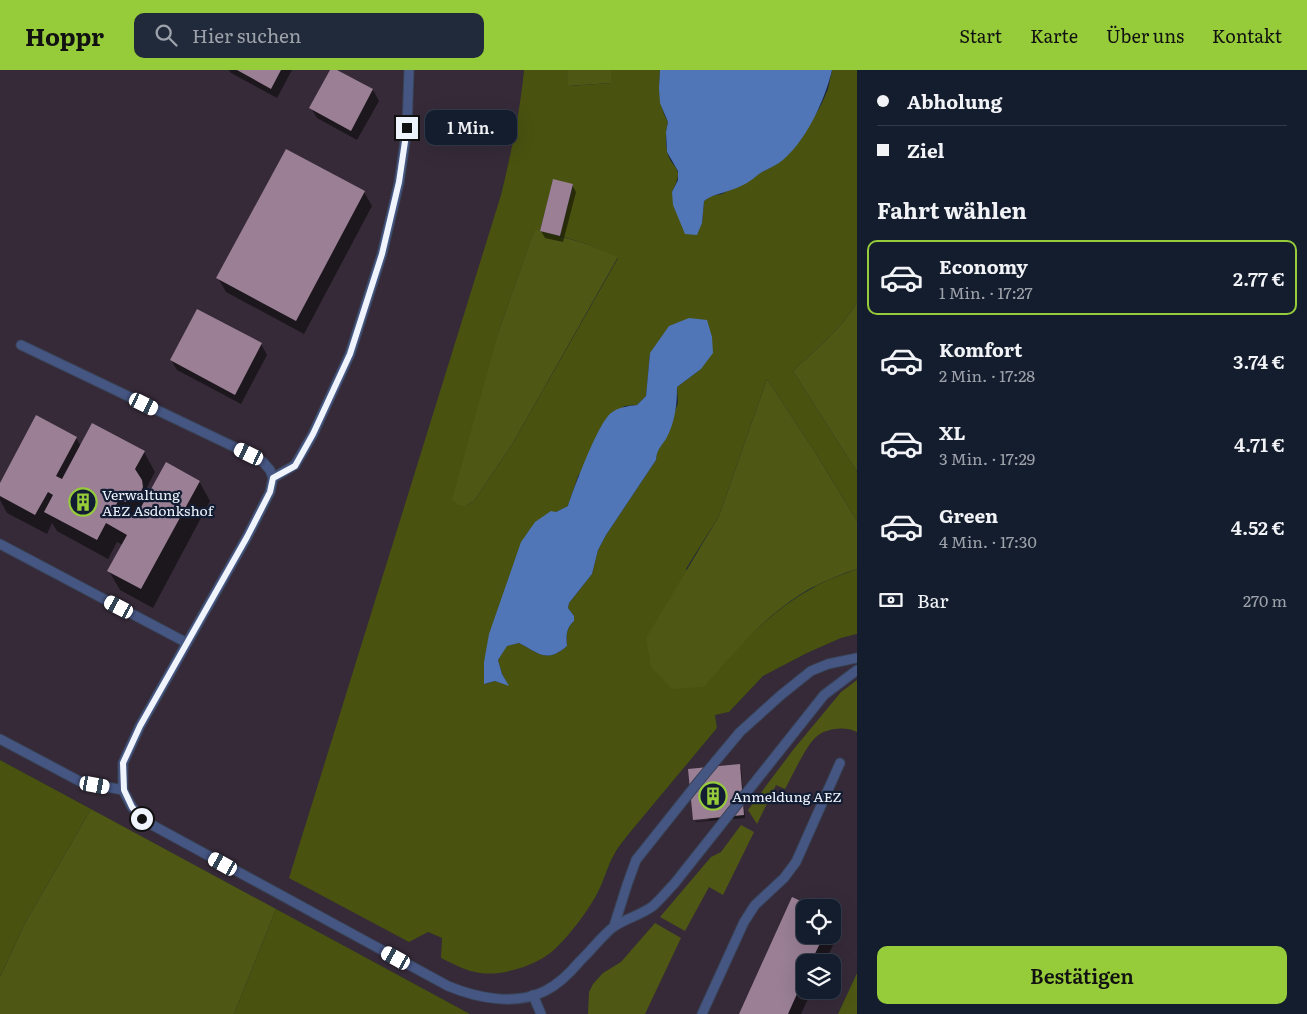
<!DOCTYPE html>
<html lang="de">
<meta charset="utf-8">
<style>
body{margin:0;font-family:Literata,serif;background:#212a3a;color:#f1f3f6;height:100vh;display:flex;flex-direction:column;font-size:19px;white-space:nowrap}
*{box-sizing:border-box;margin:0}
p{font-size:16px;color:#9da2aa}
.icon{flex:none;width:28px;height:28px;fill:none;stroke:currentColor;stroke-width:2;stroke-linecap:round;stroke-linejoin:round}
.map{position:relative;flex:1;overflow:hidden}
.sheet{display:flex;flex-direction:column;background:#141d2e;width:450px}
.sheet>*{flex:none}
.hud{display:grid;align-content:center;height:110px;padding:0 20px;background:#141d2e}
.tools{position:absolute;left:796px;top:829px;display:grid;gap:10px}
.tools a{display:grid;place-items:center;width:45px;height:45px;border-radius:10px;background:#141d2e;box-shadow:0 5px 20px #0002,0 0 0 1px #333b4a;font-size:25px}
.end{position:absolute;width:22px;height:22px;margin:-11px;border:6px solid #eff4fd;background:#111;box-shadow:0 0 0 2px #111}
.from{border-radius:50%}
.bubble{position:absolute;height:35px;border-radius:10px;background:#141d2e;box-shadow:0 5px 20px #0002,0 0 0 1px #333b4a;font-size:16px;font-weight:600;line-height:35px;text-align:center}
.car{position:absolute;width:15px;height:30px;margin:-15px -8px;border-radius:6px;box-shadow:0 0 4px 1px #0007;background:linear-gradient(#fff 24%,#345 0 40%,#fff 0 76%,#345 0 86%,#fff 0)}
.hud b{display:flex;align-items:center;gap:18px;height:48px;font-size:19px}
.hud b+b{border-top:1px solid #333b4a}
.hud i{width:12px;height:12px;background:#f1f3f6}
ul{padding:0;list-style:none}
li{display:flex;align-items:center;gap:15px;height:75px;margin:0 10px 8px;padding:0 10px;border:2px solid transparent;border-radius:10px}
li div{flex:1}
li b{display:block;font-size:19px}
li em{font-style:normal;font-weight:600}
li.selected{border-color:#96cc3a}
li>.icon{width:45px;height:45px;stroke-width:1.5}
h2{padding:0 20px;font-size:22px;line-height:60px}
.pay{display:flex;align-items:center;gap:12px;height:55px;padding:0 20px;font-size:19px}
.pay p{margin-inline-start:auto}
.button{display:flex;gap:10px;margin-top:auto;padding:10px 20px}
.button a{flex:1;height:58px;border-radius:10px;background:#96cc3a;color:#111;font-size:20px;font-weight:600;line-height:58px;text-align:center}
header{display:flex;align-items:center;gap:30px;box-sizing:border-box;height:70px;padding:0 25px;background:#96cc3a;color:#111}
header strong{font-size:24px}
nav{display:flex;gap:28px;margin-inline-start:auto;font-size:18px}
.search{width:350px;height:45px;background:#212a3a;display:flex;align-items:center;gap:12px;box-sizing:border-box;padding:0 18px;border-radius:10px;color:#9da2aa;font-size:19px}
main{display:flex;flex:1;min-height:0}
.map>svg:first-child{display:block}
.industrial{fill:#362a38;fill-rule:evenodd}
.green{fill:#49520f;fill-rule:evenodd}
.forest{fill:#4e5713}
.water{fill:#5076b8}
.shadow{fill:#0007}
.building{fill:#9a7f95}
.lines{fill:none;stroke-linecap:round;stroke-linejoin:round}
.service-casing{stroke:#394459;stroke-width:11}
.service{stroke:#465683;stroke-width:9}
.route{stroke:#eff4fd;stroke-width:6}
.labels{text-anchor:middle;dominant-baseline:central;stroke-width:4.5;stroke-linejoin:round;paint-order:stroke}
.poi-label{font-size:14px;fill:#eff4fd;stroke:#121d33;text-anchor:start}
</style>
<header>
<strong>Hoppr</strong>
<div class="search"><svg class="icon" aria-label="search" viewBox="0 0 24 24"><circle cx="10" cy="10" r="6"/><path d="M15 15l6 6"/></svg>Hier suchen</div>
<nav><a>Start</a><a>Karte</a><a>Über uns</a><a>Kontakt</a></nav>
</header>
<main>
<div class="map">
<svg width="857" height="944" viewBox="0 0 857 944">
<rect width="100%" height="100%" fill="#1b273e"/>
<path class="industrial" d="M 0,0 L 524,0 L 521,33 L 514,72 L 501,125 L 428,862 L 442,868 L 546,886 L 557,876 L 577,853 L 597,825 L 614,784 L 627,766 L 717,658 L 715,645 L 729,642 L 763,606 L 807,583 L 841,568 L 857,564 L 857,903 L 838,944 L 470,944 L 0,690 ZM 805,838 L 832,838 L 832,865 L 805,865 ZM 805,892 L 832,892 L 832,920 L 805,920 Z"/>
<g class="green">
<path d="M 524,0 L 567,0 L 569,16 L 611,13 L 611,0 L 660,0 C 659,17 659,37 668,52 C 666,61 665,71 667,81 C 672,102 686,94 672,122 L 702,153 L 704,131 L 710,126 L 722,124 L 780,92 L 801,69 L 821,35 L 828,19 L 832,0 L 857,0 L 857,232 C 842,259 815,280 793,301 L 857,402 L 857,451 L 815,382 L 767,309 L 719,446 L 686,499 L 742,573 C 763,553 785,533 811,519 C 825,510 842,505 857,499 L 857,564 L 841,568 L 807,583 L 763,606 L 729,642 L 715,645 L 717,658 L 627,766 C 623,772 617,778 614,785 C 607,797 604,811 597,824 C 588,841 563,875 546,886 C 529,897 501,906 480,903 C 466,901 453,894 441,888 L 442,868 L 428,862 L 409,872 L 289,808 L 501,125 C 511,84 520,43 524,0 ZM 553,110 L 573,115 L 560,166 L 587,174 L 618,188 L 513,373 L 474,431 L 465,436 L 500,257 L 535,160 L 540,161 ZM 650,283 L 701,299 L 677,317 L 678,333 L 665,369 L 657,380 L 656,390 L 606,465 L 598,480 L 592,504 L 569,533 L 568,538 L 574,546 L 574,551 C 566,558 566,566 567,576 C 546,594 539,583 519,573 L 506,576 L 498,590 L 502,604 L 508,615 L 495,611 L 485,614 L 556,442 L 568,436 L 578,406 L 624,336 L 637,335 L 646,326 Z"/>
<path d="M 0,690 L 91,739 L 25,853 L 0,907 Z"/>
<path d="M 276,839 L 470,944 L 234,944 Z"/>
</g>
<g class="forest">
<path d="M 567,0 L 611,0 L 611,13 L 568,16 Z"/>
<path d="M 535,159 L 587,174 L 618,187 L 513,373 L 474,431 L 465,436 L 458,435 L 452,429 L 500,257 Z"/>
<path d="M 857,232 L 857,402 L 793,301 C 815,280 842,259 857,232 Z"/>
<path d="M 767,309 L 815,382 L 857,451 L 857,499 C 842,504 825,511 811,518 C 767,543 736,580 704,617 L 672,619 L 651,597 L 646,568 L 719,446 Z"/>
<path d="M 857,610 L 857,662 C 845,656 826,658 816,667 C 805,677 793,705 785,719 L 776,715 L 757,754 L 748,740 L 793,680 L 841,622 Z"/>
<path d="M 91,739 L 276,839 L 234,944 L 0,944 L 0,907 L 25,853 Z"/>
<path d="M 741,755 L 754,762 L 723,825 L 709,817 L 685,861 L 660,847 L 711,787 L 721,782 Z"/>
<path d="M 655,853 L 681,868 L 645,944 L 588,944 L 589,922 L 593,914 L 603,903 L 621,892 Z"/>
<path d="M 857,903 L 857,944 L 838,944 Z"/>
</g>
<g class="water">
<path d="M 660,0 L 832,0 C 825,30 805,74 779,93 C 774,96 768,99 762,102 C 756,106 750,112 743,115 C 731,122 714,123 704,131 L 702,153 L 697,165 L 685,164 L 673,135 L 672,122 L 678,110 L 678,101 L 667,82 L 666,62 L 668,52 L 660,33 L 659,18 Z"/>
<path d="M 689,248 L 707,250 L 712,267 L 713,283 L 701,299 L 677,317 C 677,336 675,352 666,369 C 660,378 657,379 656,390 L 606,465 L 598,480 L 592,504 L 569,533 L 568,538 L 574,546 L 574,551 C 566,558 566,566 567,576 C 546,594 539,583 519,573 L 507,576 L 498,590 L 502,604 L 509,616 L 495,611 L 484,614 L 484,592 L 489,564 L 521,472 L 535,452 L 551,441 L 556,442 L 568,436 C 574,418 598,353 611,343 C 619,337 628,336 637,335 L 646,326 L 650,283 L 669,256 Z"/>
</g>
<g class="shadow">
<path d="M 229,0 L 292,0 L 277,28 L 231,3 Z"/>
<path d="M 331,0 L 334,0 L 373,20 L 379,31 L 357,70 L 317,48 L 311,38 Z"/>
<path d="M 286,81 L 364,122 L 372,136 L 304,264 L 226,222 L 218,208 Z"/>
<path d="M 572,115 L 576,122 L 563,172 L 545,168 L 541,161 Z"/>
<path d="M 198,240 L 261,274 L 267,285 L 241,334 L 177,300 L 171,290 Z"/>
<path d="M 37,347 L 76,368 L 81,376 L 144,382 L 155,402 L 146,419 L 149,425 L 199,411 L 210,431 L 153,538 L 120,520 L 109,501 L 123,475 L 117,472 L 108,489 L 57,461 L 52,453 L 47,464 L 7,443 L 0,430 L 0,416 Z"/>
<path d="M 739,695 L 741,698 L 745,748 L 696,752 L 695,751 L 709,750 L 707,747 Z"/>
<path d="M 793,828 L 805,838 L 805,865 L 832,865 L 832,847 L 840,860 L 825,892 L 805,892 L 805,920 L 812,920 L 801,944 L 740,944 Z"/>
</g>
<g class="building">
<path d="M 237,0 L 281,0 L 271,19 Z"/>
<path d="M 330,0 L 337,0 L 373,19 L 351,61 L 309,38 Z"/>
<path d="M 286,79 L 365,121 L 296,251 L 216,208 Z"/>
<path d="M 553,109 L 573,114 L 560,166 L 540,161 Z"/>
<path d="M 197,239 L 262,273 L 235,325 L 170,290 Z"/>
<path d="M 36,345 L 77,367 L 56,406 L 62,409 L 92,353 L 145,381 L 135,399 L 142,410 L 143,417 L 140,424 L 129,432 L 118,431 L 115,437 L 135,448 L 166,392 L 200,411 L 141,519 L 107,501 L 127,465 L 106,453 L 97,470 L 44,442 L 53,425 L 48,422 L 35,445 L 0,426 L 0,413 Z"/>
<path d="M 740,694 L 744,745 L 693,750 L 688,699 Z"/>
<path d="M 792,827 L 816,838 L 805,838 L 805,865 L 824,865 L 811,892 L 805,892 L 805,906 L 788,944 L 739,944 Z"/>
</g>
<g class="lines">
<g class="service-casing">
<g id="service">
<path d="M 21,275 L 249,384 L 263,392 L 270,400 L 273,408 L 270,422 L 247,467 L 140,656 L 123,693 L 123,720 L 132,737 L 142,749 L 154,756 L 448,916 C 477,928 515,936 545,921 C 559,914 570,903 580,891 C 590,882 605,862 615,856 C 627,848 641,845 653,836 C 660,830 667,821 674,814 L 824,625 L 857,600"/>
<path d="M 273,408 L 295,395 L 313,364 L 350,284 L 382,184 L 399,113 L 407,58 L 409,0"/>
<path d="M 0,474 L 187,573"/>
<path d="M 0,669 L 81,712 L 123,720"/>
<path d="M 614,856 L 627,815 L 636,790 L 699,711 L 740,662 L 781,625 L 811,601 L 828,594 L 857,588"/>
<path d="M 533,925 L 541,944"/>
<path d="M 702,944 L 744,852 L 755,835 L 784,808 L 796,792 L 840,693"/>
</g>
</g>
<use href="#service" class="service"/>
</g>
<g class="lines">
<path class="route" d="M 142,749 L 132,737 L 124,720 L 123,693 L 140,656 L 247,467 L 270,422 L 273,408 L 295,396 L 313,364 L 350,284 L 382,184 L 399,112 L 407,58"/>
</g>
<defs>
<g id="building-ring" transform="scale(1.4375)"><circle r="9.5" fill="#121d33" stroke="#96cc3a" stroke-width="1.5"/><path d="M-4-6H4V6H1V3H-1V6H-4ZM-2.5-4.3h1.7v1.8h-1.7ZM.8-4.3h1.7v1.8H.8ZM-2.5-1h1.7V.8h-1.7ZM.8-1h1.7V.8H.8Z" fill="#96cc3a"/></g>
</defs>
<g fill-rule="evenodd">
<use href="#building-ring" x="83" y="432"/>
<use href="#building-ring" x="713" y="726"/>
</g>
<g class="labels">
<g class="poi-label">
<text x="102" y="424">Verwaltung<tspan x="102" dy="16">AEZ Asdonkshof</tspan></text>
<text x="732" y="726">Anmeldung AEZ</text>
</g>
</g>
</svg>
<div class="tools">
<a><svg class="icon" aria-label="locate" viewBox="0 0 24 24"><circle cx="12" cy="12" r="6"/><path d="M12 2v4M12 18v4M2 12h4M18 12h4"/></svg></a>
<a><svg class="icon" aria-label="layers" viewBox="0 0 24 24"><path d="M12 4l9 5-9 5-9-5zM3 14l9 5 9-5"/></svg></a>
</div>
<i class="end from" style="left:142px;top:749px"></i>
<i class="end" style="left:407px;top:58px"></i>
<div class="bubble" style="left:425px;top:40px;width:92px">1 Min.</div>
<i class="car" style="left:144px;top:334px;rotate:116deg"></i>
<i class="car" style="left:249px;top:384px;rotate:296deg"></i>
<i class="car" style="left:119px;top:537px;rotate:298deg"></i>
<i class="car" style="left:95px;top:715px;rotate:100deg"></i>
<i class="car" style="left:223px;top:794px;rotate:299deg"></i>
<i class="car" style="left:396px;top:888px;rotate:299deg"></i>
</div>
<section class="sheet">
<div class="hud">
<b><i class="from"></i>Abholung</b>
<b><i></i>Ziel</b>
</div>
<h2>Fahrt wählen</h2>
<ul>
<li class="selected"><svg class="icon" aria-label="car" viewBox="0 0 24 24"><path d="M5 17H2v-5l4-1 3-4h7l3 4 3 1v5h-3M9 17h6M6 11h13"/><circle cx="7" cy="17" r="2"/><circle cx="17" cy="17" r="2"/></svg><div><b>Economy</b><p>1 Min. · 17:27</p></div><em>2.77 €</em></li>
<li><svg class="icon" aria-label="car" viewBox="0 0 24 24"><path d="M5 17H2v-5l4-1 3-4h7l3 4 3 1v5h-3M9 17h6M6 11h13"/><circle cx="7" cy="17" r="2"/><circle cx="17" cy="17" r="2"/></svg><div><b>Komfort</b><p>2 Min. · 17:28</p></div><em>3.74 €</em></li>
<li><svg class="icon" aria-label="car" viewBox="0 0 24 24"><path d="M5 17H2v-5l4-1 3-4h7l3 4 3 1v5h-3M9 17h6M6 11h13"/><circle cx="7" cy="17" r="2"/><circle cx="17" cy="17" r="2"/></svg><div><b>XL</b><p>3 Min. · 17:29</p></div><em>4.71 €</em></li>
<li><svg class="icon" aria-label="car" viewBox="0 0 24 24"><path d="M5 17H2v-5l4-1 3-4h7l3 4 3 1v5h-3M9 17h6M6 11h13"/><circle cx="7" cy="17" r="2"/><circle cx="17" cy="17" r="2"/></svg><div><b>Green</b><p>4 Min. · 17:30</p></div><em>4.52 €</em></li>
</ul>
<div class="pay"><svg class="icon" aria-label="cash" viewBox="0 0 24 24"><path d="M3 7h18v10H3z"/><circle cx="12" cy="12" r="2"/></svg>Bar<p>270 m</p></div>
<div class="button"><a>Bestätigen</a></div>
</section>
</main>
